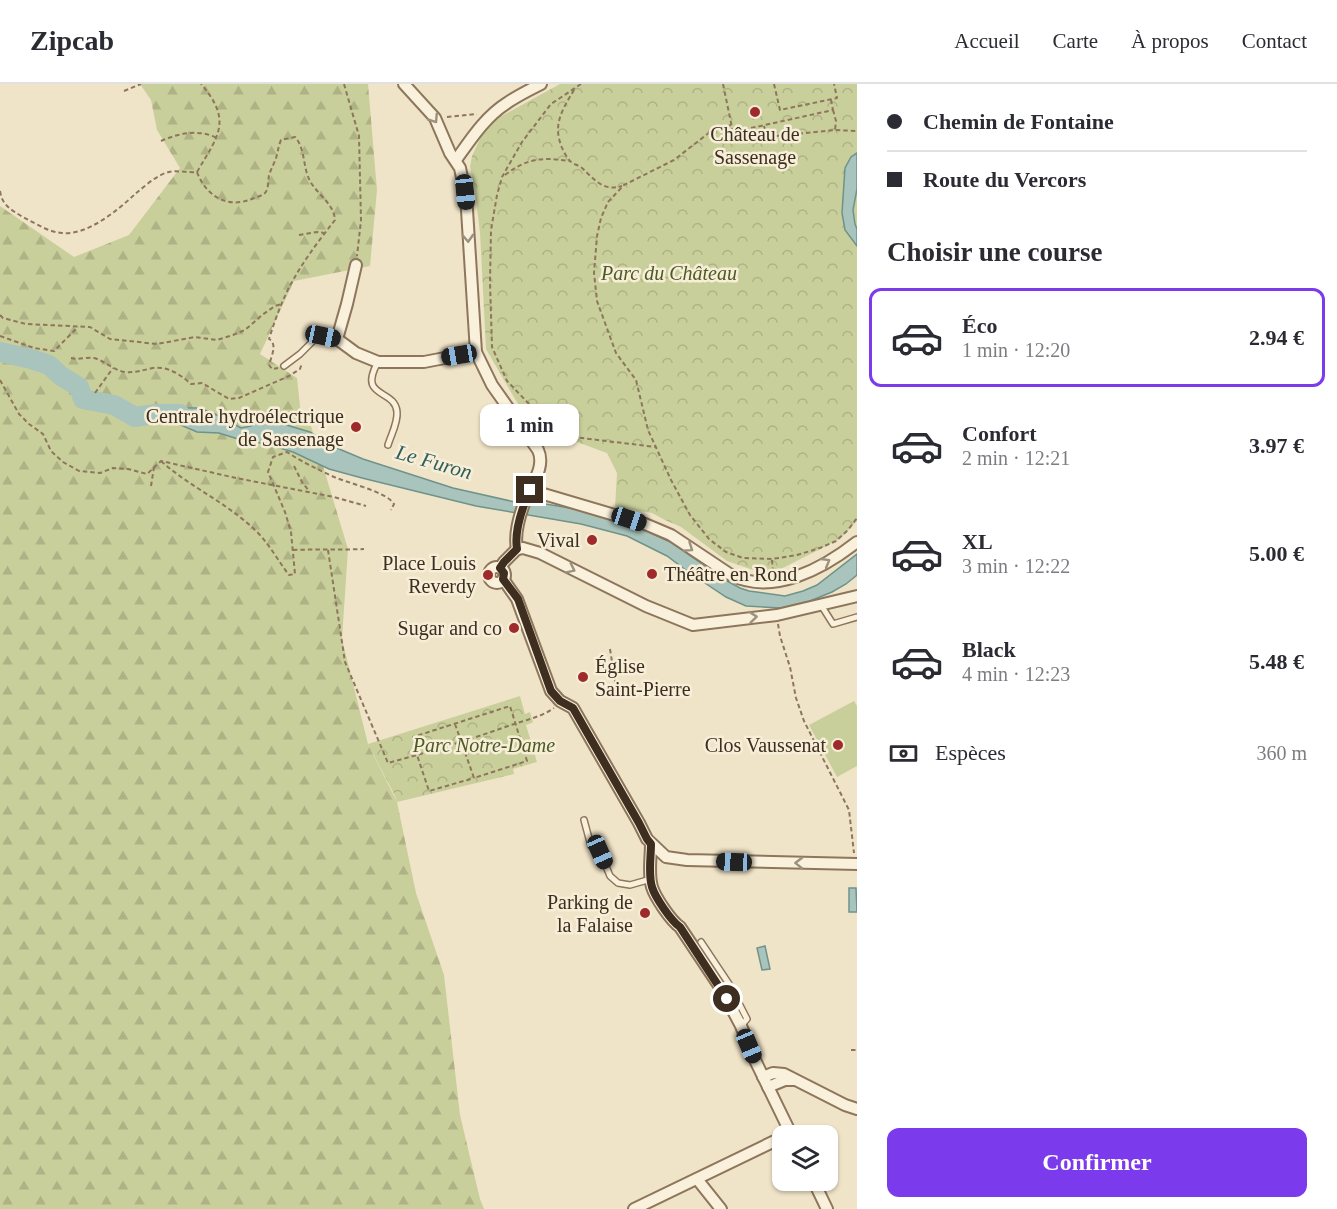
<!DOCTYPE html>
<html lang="fr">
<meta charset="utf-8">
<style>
body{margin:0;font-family:"Times New Roman",serif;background:#f7f7f7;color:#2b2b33;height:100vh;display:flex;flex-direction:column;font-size:22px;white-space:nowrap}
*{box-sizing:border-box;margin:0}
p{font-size:20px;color:#7c7c81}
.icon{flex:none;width:33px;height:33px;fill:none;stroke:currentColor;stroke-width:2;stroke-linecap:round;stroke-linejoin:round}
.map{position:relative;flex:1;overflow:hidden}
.details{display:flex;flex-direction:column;background:#fff;width:480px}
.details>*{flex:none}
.guide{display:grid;align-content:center;height:132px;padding:0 30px;background:#fff}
.tools{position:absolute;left:772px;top:1041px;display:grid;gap:12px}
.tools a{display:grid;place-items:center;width:66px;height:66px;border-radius:12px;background:#fff;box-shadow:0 2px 4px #0004;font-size:30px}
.end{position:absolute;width:27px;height:27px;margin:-14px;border:8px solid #3d2e20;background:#fff;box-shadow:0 0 0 3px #fff}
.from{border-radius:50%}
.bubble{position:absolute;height:42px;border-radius:12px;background:#fff;box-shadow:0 2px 4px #0004;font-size:20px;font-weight:800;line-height:42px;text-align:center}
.car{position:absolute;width:18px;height:36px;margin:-18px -9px;border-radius:8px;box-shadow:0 0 4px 2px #0007;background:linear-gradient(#222 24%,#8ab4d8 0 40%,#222 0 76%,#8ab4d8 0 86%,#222 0)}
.guide b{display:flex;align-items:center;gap:21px;height:57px;font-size:22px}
.guide b+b{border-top:2px solid #e1e1e2}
.guide i{width:15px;height:15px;background:#2b2b33}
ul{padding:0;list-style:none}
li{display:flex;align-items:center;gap:18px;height:99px;margin:0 12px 9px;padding:0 18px;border:3px solid transparent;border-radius:12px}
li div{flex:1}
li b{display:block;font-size:22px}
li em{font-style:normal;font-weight:800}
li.on{border-color:#7c3aed}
li>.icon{width:54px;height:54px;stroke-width:1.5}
h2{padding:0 30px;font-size:27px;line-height:72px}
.pay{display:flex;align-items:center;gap:15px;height:66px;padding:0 30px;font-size:22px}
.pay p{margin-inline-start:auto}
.cta{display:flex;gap:12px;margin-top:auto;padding:12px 30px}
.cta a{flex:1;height:69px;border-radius:12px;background:#7c3aed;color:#fff;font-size:24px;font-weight:800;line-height:69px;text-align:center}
header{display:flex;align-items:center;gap:36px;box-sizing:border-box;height:84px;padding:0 30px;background:#fff;border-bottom:2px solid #e1e1e2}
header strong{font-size:28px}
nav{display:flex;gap:33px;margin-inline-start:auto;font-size:21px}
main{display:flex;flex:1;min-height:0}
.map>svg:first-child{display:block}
.grass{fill:#c9cf9b}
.forest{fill:url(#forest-firs)}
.park{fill:url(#park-crowns)}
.water{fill:#a9c4bc;stroke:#6f938a;stroke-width:1.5}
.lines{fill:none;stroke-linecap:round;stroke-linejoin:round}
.river{stroke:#a9c4bc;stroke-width:20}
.lane-casing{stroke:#8d765c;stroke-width:8}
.street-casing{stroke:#8d765c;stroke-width:14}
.path{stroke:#8d765c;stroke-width:2;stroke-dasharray:4.5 3;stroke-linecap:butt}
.lane{stroke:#faf1dc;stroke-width:5}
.street{stroke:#faf1dc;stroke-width:10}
.oneway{stroke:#9c907e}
.route{stroke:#3d2e20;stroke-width:8}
.poi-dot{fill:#9e2a2b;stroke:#f7eed8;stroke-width:2}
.labels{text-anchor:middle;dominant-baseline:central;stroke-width:5;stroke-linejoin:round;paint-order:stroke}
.poi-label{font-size:20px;fill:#3d2e20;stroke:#f7eed8;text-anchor:end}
.park-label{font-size:20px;font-style:italic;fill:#4d5a26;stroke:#f7eed8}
.water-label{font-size:21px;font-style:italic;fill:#2f5d5a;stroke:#f7eed8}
</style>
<header>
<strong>Zipcab</strong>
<nav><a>Accueil</a><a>Carte</a><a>À propos</a><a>Contact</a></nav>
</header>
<main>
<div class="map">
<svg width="857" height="1125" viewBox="0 0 857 1125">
<defs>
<pattern id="forest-firs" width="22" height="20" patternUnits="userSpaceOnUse" patternTransform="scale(1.5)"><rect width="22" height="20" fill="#c9cf9b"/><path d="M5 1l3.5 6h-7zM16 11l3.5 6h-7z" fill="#aeb285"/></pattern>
<pattern id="park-crowns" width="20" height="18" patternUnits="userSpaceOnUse" patternTransform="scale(1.5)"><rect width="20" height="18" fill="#c9cf9b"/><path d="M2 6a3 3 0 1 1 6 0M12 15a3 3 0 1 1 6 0" fill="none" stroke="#aeb285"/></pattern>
</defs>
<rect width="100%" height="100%" fill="#f0e4c8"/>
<path class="grass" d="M 854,617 L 857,622 L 857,682 L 837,693 L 809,641 Z"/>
<path class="forest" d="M 140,0 L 368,0 L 377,106 L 370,182 L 294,197 L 260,270 L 297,294 L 300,322 L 298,340 L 311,342 L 348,465 L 342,555 L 368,660 L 397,718 L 416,809 L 444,891 L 460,1031 L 480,1115 L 484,1125 L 0,1125 L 0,122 L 74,173 L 129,151 L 180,84 L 157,46 L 151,16 Z"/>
<g class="park">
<path d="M 560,0 L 857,0 L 857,437 L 840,455 L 773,489 L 759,488 L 727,477 L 681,443 L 665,436 L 652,429 L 615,423 L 617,389 L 607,369 C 586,362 563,350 541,353 L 515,315 L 486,265 L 480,149 L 475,107 L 470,83 L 472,72 L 483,48 L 500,33 Z"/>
<path d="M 520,612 L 525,630 L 530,628 L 533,638 L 526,641 L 537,678 L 513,685 L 514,690 L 397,718 L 394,710 L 368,660 Z"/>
</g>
<g class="water">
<path d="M 857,69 L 857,105 L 853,126 L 855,140 L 857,145 L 857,162 L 845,146 L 842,129 L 845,84 L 851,73 Z"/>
<path d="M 176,324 L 199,324 L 215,330 L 241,344 L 251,342 L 257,338 L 273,337 L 310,348 L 332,362 L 363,375 L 453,404 L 515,418 L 534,418 L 587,427 L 628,438 L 670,458 L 729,498 L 740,504 L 749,507 L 785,512 L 803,507 L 817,501 L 857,470 L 857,491 L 846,500 L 832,508 L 810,517 L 781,524 L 746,522 L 726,513 L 687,487 L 667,472 L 627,452 L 581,440 L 476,422 L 362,394 L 329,385 L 293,368 L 267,360 L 238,355 L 219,349 L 197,348 L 155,330 Z"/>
<path d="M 849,804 L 856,804 L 857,828 L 849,828 Z"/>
<path d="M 765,862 L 770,885 L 762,886 L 757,864 Z"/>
</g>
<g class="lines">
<path class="river" d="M 0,268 L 31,275 L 49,281 L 61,292 L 79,303 L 83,315 L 114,321 L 135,333 L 155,330 L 180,330"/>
<g class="lane-casing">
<g id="lane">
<path d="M 378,278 C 357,315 395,304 397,328 C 398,339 391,351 388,361"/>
<path d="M 284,282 L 300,270 L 316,254 L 323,252 L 337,255"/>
<path d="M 821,521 L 833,540 L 857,533"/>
<path d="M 584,736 L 591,762 L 600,768 L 610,792 L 618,799 L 630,801 L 651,795"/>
<path d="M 701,858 L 729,900 L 747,935 L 741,942"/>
</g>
</g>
<g class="street-casing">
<g id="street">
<path d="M 404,0 L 435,34 L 450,69 L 460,84 L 465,108 L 467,126 L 476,268 L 492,301 L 538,366 C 546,383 531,401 525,417 C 520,430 514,450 517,465"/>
<path d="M 456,76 C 471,55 485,33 507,19 C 517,12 529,6 541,0"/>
<path d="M 356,181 L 347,220 L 337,255 L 356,269 L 378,278 L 424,278 L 476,268"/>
<path d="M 530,406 L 645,440 L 671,451 L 731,491 C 774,512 824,484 857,458"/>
<path d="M 517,465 L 523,464 L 540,469 L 646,522 L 693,541 L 777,531 L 857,512"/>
<circle cx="497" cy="491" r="8"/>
<path d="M 500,484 L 504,478 L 517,465"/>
<path d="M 503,495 L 517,515 L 551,607 L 560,617 L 573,624 L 639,739 L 647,755 L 666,773 L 687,776 L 857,780"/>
<path d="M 651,760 C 651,773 648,790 652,803 C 655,813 671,837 680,843 L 722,906 L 741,942 L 755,976 L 792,1052"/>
<path d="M 763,993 L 773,989 L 784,990 L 845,1021 L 857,1025"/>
<path d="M 768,1003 L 785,996 L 794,996"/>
<path d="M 697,1095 L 721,1125"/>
<path d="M 813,1096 L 827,1125"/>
<path d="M 634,1125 L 783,1053"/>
</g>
</g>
<g class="path">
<path d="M 344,0 L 359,52 L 361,136 L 357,172"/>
<path d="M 581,0 L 551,20 L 522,58 L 502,93 L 497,111 L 491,146 L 490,198 L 492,263 L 507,297 L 554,346 L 573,353 L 656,363"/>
<path d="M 723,0 L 733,48 L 833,26 L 831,16"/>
<path d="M 774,0 L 780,26 L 837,14 L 834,0"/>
<path d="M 574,6 C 567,18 558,31 558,46 C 558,56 563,69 570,77 C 573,80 578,81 582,84 C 594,95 603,108 622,102"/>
<path d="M 124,7 L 141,0"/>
<path d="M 833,26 L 836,37 L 835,46"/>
<path d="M 447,33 L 477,30"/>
<path d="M 731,41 L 710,48 L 674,76 L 624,101 L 608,118 L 601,134 L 597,152 L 594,189 L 597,217 L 616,269 L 636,296 L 648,346 L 671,396 L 690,431 L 709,455 L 726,468 L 743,474 L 772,475 L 797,471 L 820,464 L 836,457 L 848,446 L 857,434"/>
<path d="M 764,42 L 767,53"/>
<path d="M 733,48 L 746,55 L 835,46 L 857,47"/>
<path d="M 161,57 C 179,49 199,45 217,54"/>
<path d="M 197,88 C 218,52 233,37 201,0"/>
<path d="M 505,91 C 527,74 542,73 569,77"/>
<path d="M 0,107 C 2,121 11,126 23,133 C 35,139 48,148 62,149 C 86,152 117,127 134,111 C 144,103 156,91 169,88 C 177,86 188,89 197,88 C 206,112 227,125 252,115 C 256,113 262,112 265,109 C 269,104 268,97 269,91 C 271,85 274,80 276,74 C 278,68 278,63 281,56 L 295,53 C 305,64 303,82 309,95 C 316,110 334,119 335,136 C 320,155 304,176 292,198 C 282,216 275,236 269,255 C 278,260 271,273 269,281 L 272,285 L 278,284"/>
<path d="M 299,151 L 317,148 L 324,149"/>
<path d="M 0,231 L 3,234 L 26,240 L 90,243 L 110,255 L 157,260 L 195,253 L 217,256 L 233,251 L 245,246 L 262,231 L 275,222 L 282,220"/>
<path d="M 0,252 L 34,264 L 54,267 L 78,243"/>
<path d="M 71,274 C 79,276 87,273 94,274 C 105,277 113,286 125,288 C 135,289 143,286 153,284 C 168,282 181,291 191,300 L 202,299 L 229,315 L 239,314 L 289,292 L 300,285 L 302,279"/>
<path d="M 0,296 L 19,330 L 29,340 L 43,350 L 51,367 L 63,378 L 79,387 L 100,389 L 113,384 L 128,385 L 147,390 L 161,377 L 236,394 L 334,413 L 366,422"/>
<path d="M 95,309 L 113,284"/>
<path d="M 161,377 C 191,404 230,420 259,450 C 271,463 279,478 289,491 L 295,490 L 291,448 L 285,428 L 268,388 L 273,373 L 287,368 C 302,378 317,385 334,393 C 348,399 387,408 394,420 L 391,426"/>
<path d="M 294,382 L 302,398 L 309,407"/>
<path d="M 151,402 L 154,383"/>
<path d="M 293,466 C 316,465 340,466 364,465"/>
<path d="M 328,466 L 345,578 L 388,679 L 417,671 L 429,707 L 474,694"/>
<path d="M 772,476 L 773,488"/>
<path d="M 778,540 L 780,552 L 790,583 L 796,614 L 804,637 L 849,726 L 854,769"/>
<path d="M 610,565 L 616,603"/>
<path d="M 455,640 L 474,694 L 527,677 L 510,622 L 413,653 L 417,671 C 449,662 480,652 511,641 C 526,636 541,633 554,624"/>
<path d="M 851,966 L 857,966"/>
</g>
<use href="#lane" class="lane"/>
<use href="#street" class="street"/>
</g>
<defs><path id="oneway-chevron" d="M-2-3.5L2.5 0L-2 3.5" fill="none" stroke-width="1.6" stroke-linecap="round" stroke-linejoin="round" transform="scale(1.5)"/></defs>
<g class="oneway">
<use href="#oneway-chevron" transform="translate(434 35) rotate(57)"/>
<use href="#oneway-chevron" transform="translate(468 154) rotate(87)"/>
<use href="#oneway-chevron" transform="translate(689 464) rotate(34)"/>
<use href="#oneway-chevron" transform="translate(826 478) rotate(-30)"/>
<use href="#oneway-chevron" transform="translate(571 485) rotate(26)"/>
<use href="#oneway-chevron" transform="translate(753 533) rotate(-6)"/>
<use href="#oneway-chevron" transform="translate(799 779) rotate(-179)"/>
</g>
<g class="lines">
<path class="route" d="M 530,406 C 523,422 514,447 517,465 L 504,478 L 500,484 L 504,489 L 503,495 L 518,515 L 551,607 L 560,617 L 573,624 L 639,739 L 647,755 L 651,760 C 651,773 648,790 652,803 C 655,813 671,837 680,843 L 727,915"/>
</g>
<g class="poi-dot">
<circle cx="755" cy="28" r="6"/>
<circle cx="356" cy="343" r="6"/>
<circle cx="592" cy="456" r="6"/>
<circle cx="652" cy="490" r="6"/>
<circle cx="488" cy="491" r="6"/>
<circle cx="514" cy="544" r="6"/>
<circle cx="583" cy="593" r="6"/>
<circle cx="838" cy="661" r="6"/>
<circle cx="645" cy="829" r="6"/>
</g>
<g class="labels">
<g class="poi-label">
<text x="755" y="50" text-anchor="middle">Château de<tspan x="755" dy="23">Sassenage</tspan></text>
<text x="344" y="332">Centrale hydroélectrique<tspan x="344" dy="23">de Sassenage</tspan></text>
<text x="580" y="456">Vival</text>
<text x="476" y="479">Place Louis<tspan x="476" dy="23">Reverdy</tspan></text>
<text x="664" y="490" text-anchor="start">Théâtre en Rond</text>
<text x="502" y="544">Sugar and co</text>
<text x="595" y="582" text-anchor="start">Église<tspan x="595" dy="23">Saint-Pierre</tspan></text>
<text x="826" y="661">Clos Vaussenat</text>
<text x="633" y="818">Parking de<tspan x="633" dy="23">la Falaise</tspan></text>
</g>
<g class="park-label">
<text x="669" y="189">Parc du Château</text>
<text x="484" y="661">Parc Notre-Dame</text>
</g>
<g class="water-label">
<text transform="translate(434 378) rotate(16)">Le Furon</text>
</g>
</g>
</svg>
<div class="tools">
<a><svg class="icon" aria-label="layers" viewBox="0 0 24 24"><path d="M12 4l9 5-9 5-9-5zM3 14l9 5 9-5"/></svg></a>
</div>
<i class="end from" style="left:727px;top:915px"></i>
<i class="end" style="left:530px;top:406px"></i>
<div class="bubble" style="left:480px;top:320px;width:99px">1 min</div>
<i class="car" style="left:465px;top:108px;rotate:174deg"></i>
<i class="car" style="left:323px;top:252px;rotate:102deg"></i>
<i class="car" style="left:459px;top:271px;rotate:260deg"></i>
<i class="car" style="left:629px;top:435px;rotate:108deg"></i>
<i class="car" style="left:600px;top:768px;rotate:156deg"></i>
<i class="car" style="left:734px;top:778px;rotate:272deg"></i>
<i class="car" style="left:749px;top:962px;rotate:157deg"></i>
</div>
<section class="details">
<div class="guide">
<b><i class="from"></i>Chemin de Fontaine</b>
<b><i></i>Route du Vercors</b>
</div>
<h2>Choisir une course</h2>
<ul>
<li class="on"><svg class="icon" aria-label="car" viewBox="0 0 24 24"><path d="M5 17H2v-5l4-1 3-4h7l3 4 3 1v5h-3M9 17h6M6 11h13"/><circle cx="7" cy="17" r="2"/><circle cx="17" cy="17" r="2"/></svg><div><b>Éco</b><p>1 min · 12:20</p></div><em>2.94 €</em></li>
<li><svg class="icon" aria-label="car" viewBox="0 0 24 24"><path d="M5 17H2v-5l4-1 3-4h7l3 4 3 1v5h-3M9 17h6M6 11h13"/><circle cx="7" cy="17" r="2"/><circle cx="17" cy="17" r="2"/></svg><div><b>Confort</b><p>2 min · 12:21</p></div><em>3.97 €</em></li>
<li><svg class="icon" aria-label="car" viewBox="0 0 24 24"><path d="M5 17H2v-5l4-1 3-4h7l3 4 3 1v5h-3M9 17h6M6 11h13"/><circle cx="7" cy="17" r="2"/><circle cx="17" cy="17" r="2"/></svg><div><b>XL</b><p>3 min · 12:22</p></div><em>5.00 €</em></li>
<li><svg class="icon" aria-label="car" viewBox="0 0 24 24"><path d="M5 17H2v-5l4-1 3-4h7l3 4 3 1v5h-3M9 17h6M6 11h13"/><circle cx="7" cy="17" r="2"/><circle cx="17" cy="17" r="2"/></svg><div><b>Black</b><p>4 min · 12:23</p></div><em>5.48 €</em></li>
</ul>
<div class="pay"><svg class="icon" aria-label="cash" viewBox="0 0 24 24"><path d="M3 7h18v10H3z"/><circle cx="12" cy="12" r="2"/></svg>Espèces<p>360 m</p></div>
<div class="cta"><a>Confirmer</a></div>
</section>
</main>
